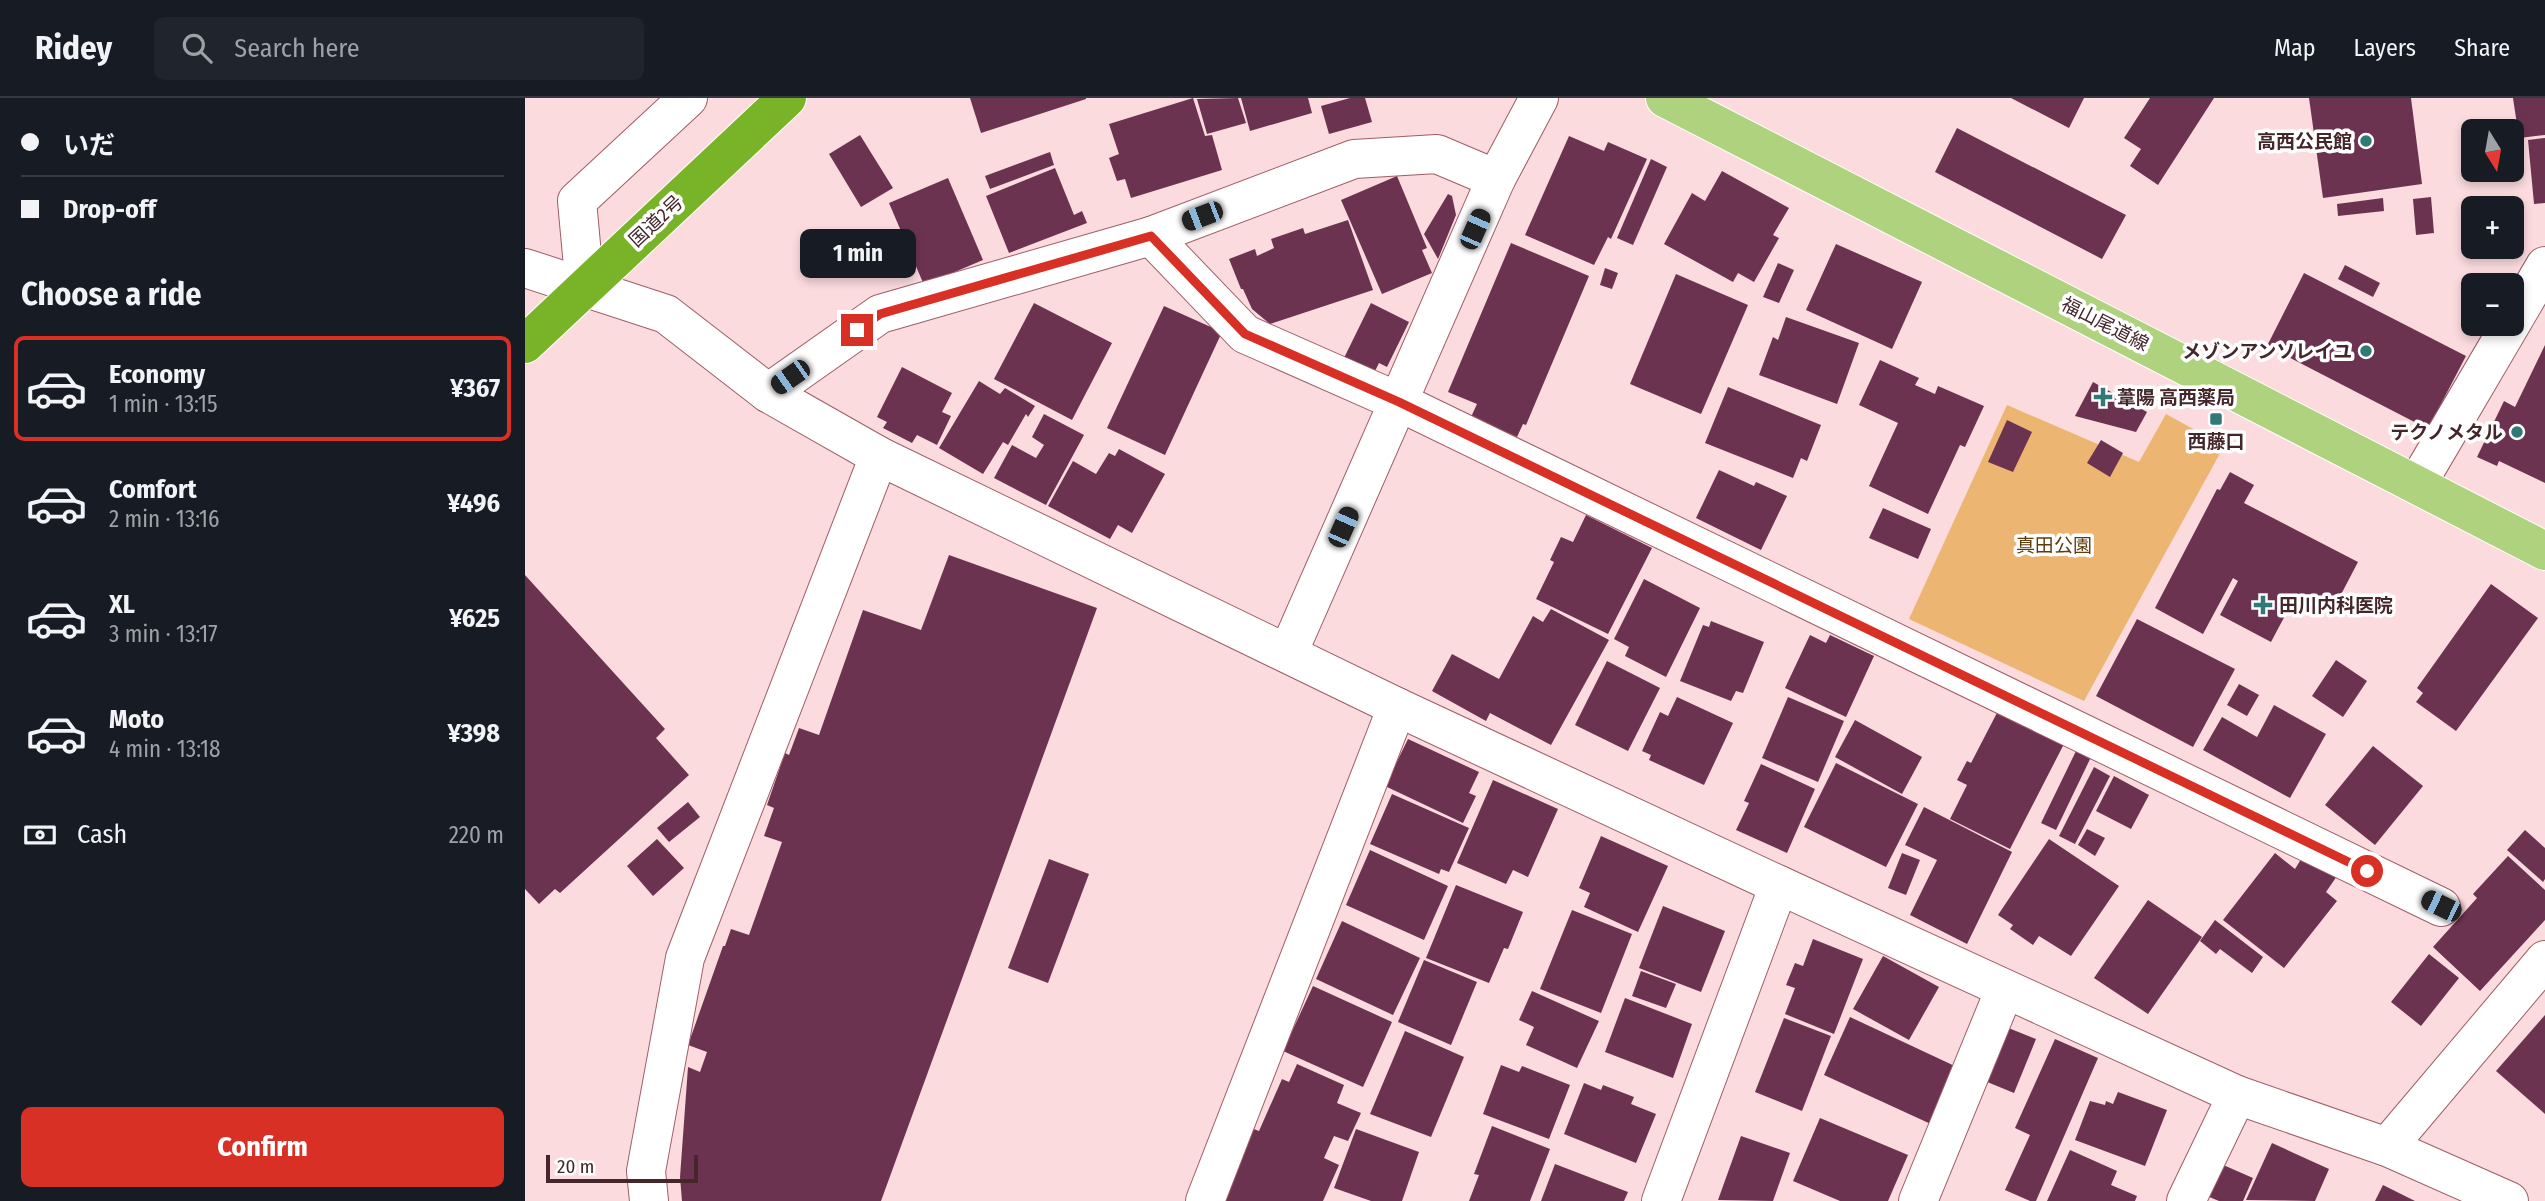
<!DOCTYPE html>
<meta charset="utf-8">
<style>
body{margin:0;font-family:"Fira Sans Condensed","Noto Sans JP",sans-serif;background:#20242c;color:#f1f3f6;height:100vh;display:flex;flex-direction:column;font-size:26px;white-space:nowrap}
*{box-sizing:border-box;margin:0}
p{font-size:23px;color:#9ea1a6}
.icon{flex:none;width:38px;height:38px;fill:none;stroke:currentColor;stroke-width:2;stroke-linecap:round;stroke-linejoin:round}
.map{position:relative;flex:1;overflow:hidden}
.side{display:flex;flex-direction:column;background:#171b24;width:525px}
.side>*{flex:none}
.guide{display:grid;align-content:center;height:154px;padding:0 21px;background:#171b24}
.needle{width:46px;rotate:169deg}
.tools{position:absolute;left:1936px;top:21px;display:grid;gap:14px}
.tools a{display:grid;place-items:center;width:63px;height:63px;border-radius:10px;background:#171b24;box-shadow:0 4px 10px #0003;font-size:35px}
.scale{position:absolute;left:21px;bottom:18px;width:152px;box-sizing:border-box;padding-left:7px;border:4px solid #44262b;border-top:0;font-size:19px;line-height:24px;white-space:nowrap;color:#44262b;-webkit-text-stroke:5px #fff;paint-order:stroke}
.end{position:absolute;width:32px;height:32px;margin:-16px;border:9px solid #d93025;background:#fff;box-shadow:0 0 0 4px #fff}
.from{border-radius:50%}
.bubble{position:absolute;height:49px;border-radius:10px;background:#171b24;box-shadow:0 4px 10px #0003;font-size:23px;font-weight:700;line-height:49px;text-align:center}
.car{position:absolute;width:21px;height:42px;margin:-21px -10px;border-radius:9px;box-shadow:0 0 5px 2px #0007;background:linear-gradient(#222 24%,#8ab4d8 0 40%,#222 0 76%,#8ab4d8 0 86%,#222 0)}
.guide b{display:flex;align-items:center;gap:24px;height:66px;font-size:26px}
.guide b+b{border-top:2px solid #363941}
.guide i{width:18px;height:18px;background:#f1f3f6}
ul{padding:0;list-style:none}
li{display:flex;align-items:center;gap:21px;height:105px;margin:0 14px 10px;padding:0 7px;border:4px solid transparent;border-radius:10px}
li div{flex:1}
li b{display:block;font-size:26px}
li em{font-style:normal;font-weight:700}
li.current{border-color:#d93025}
li>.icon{width:63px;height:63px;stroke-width:1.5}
h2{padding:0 21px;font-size:32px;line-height:84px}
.pay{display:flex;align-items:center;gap:18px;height:77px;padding:0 21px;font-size:26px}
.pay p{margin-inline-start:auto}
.cta{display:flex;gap:14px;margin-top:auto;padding:14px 21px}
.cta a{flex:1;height:80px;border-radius:10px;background:#d93025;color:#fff;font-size:28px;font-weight:700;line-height:80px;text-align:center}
header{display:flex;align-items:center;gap:42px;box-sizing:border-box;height:98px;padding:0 35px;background:#171b24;border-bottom:2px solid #363941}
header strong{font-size:33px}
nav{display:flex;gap:38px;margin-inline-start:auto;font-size:24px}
.search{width:490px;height:63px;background:#20242c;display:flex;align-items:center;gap:18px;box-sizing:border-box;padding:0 24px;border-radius:10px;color:#9ea1a6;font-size:26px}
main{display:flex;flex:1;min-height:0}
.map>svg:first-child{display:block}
.green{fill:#ecb572}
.building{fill:#6c3350}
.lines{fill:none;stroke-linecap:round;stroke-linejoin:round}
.minor-casing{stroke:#a05c66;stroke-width:40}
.major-casing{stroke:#fff;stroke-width:40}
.highway-casing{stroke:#fff;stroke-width:40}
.minor{stroke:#fff;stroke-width:38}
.major{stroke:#afd27e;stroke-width:38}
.highway{stroke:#79b428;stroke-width:38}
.route{stroke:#d93025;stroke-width:9}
.poi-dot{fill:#307975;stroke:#fff;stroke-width:2.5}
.labels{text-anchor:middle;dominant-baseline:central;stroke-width:7;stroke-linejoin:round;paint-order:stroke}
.poi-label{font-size:19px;font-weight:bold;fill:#44262b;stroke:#fff;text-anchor:end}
.street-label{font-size:19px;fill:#44262b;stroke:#fff}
.park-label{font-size:19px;fill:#5d3c0a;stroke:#fff}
</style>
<header>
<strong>Ridey</strong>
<div class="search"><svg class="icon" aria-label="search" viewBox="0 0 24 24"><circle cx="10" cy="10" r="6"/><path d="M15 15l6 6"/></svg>Search here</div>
<nav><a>Map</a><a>Layers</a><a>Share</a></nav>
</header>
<main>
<section class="side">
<div class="guide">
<b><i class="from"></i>いだ</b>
<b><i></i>Drop-off</b>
</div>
<h2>Choose a ride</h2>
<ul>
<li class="current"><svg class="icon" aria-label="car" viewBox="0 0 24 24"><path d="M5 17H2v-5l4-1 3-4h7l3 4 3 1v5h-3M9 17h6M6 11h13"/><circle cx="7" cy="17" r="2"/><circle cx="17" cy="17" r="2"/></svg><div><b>Economy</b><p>1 min · 13:15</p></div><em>¥367</em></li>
<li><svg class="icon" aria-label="car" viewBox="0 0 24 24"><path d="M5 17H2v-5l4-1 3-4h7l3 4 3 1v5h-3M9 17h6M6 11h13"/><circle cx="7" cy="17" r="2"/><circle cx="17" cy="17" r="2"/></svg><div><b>Comfort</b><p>2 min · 13:16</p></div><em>¥496</em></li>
<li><svg class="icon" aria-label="car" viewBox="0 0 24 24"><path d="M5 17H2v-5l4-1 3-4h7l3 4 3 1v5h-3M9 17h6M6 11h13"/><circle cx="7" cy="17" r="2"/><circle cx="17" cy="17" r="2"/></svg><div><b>XL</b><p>3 min · 13:17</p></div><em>¥625</em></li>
<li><svg class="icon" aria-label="car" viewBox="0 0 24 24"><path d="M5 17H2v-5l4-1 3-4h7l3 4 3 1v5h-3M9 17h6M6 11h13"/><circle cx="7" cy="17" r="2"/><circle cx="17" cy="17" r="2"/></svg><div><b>Moto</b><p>4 min · 13:18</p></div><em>¥398</em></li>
</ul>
<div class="pay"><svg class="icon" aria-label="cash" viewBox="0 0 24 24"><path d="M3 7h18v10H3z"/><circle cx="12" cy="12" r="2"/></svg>Cash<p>220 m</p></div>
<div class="cta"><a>Confirm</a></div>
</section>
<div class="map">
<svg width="2020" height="1103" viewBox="0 0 2020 1103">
<rect width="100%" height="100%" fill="#fbdbde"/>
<path class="green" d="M 1482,307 L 1614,364 L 1641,316 L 1699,348 L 1559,603 L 1384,521 Z"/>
<g class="building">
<path d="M 445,0 L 561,0 L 561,1 L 456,35 Z"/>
<path d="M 668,0 L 680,38 L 687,37 L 697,72 L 606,100 L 600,81 L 592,83 L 584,60 L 594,56 L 584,26 Z"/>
<path d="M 713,0 L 721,25 L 682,36 L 672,1 Z"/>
<path d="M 716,0 L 783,0 L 787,15 L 725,33 Z"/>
<path d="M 825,0 L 840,0 L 847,24 L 804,36 L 796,8 Z"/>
<path d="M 1486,0 L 1559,0 L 1544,30 Z"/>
<path d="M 1625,0 L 1689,0 L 1633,87 L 1605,68 L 1616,51 L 1599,40 Z"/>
<path d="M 1784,0 L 1886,0 L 1897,86 L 1798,100 Z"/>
<path d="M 1988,0 L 2020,0 L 2020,37 L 1994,40 Z"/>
<path d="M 1432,30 L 1601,117 L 1577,161 L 1410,74 Z"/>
<path d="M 335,37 L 368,90 L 336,109 L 304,56 Z"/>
<path d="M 1044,38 L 1079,53 L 1083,44 L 1122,61 L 1086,141 L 1083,139 L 1069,167 L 1000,137 Z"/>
<path d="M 2020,40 L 2020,105 L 2009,106 L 2003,42 Z"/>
<path d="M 525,54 L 529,67 L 465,91 L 460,78 Z"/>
<path d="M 1126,61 L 1142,69 L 1108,147 L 1092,140 Z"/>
<path d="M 530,70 L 549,117 L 557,113 L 562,125 L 484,155 L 461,98 Z"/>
<path d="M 1197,73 L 1264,110 L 1248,137 L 1254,140 L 1229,184 L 1213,175 L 1208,184 L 1139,146 L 1167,95 L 1180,103 Z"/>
<path d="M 872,78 L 902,150 L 897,152 L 907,175 L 857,196 L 816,102 Z"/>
<path d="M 423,80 L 458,162 L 399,187 L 364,105 Z"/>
<path d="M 923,96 L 927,98 L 931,117 L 913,161 L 899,136 Z"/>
<path d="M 1906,99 L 1909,135 L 1891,137 L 1888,101 Z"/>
<path d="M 1858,100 L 1859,113 L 1813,118 L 1812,106 Z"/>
<path d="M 823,122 L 848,192 L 745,226 L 727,211 L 718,191 L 716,191 L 704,161 L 730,151 L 732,158 L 749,150 L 746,141 L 778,130 L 780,136 Z"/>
<path d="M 986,145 L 1064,178 L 1001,327 L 998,326 L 992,339 L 946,319 L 952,306 L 923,294 Z"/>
<path d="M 1311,146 L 1397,184 L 1367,251 L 1281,212 Z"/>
<path d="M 1253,165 L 1269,172 L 1254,205 L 1238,199 Z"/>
<path d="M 1820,167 L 1855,185 L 1848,199 L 1813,181 Z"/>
<path d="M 1080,170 L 1093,175 L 1087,191 L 1075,187 Z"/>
<path d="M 1779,175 L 1941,258 L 1903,331 L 1742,248 Z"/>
<path d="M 1151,176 L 1223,207 L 1176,316 L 1105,286 Z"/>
<path d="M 509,205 L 587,245 L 547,322 L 469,281 Z"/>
<path d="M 846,205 L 884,224 L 862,269 L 854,265 L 849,275 L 819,260 Z"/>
<path d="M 639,208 L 697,234 L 640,357 L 582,330 Z"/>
<path d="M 1261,219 L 1334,245 L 1312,306 L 1234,277 L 1248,239 L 1253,242 Z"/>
<path d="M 2020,247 L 2020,385 L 1974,363 L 1972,368 L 1952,359 L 1979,303 L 1990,309 Z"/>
<path d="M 1355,262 L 1394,280 L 1390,287 L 1410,296 L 1413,288 L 1459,308 L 1440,349 L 1435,347 L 1403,416 L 1344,388 L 1373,325 L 1334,307 Z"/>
<path d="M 377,269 L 427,295 L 417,314 L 426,318 L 412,347 L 392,337 L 387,345 L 358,330 L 362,324 L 352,319 Z"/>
<path d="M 454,283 L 475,296 L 480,290 L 510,308 L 503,319 L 501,316 L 483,347 L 478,344 L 458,376 L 414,350 Z"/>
<path d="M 1568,284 L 1622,314 L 1611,334 L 1550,318 Z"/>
<path d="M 1203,289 L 1296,327 L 1282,363 L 1276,360 L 1268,380 L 1180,345 Z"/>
<path d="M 519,316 L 559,337 L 521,407 L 469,380 L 487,347 L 511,360 L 519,347 L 507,339 Z"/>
<path d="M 1482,322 L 1507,334 L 1488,374 L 1463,364 Z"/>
<path d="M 1576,342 L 1598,355 L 1585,379 L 1562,365 Z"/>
<path d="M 594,351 L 640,376 L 607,435 L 593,427 L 585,441 L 523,408 L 548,363 L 571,376 L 584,355 L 590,358 Z"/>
<path d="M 1194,372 L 1229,388 L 1231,384 L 1262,398 L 1236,452 L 1171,420 Z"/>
<path d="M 1705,374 L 1729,387 L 1719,405 L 1833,464 L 1810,508 L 1795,500 L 1791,507 L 1771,497 L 1746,544 L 1695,517 L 1713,483 L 1708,480 L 1678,536 L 1630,510 L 1692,391 L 1695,392 Z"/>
<path d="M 1358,410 L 1406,431 L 1393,461 L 1344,440 Z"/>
<path d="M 1061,417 L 1127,450 L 1083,536 L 1011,501 L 1029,464 L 1025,462 L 1036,439 L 1048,444 Z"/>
<path d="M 424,457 L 572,510 L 356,1103 L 157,1103 L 155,1079 L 163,969 L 175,974 L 182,954 L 163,947 L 198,848 L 200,848 L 206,831 L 224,837 L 257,744 L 239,738 L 249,710 L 242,707 L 260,655 L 264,657 L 274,630 L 294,637 L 338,512 L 396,532 Z"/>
<path d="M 0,477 L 140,631 L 131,640 L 164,677 L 35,795 L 30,791 L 14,806 L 0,791 Z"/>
<path d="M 1119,481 L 1175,510 L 1141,579 L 1100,558 L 1104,549 L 1089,541 Z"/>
<path d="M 1966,486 L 2013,520 L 1931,633 L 1891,604 L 1898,595 L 1892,590 Z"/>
<path d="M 1026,511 L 1084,542 L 1026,647 L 965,615 L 961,623 L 907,593 L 927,556 L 974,581 L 1008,518 L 1018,524 Z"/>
<path d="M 1612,521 L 1710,571 L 1668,649 L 1571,598 Z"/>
<path d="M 1186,523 L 1239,544 L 1218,595 L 1211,593 L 1206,603 L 1155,583 L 1178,527 L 1184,529 Z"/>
<path d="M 1285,537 L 1301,545 L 1305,537 L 1349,558 L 1321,619 L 1260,590 Z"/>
<path d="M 1811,562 L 1842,583 L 1818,619 L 1787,598 Z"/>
<path d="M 1082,563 L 1135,590 L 1103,653 L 1050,627 Z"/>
<path d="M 1714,586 L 1734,597 L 1722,618 L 1702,607 Z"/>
<path d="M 1152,599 L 1208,625 L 1179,687 L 1124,662 L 1126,657 L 1117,653 L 1135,614 L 1143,618 Z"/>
<path d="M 1263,599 L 1319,623 L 1293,684 L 1237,660 Z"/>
<path d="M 1749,607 L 1801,636 L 1765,700 L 1678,652 L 1697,619 L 1732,639 Z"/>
<path d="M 1474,611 L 1540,644 L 1485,751 L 1425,721 L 1442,687 L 1432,682 L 1442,663 L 1446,665 Z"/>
<path d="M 1330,622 L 1397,659 L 1377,696 L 1310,659 Z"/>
<path d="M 883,641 L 954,674 L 944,695 L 951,698 L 938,725 L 860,688 Z"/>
<path d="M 1848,648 L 1898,688 L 1850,747 L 1800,707 Z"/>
<path d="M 1552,651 L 1566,659 L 1531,732 L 1516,725 Z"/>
<path d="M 1311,665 L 1393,706 L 1361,769 L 1279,729 Z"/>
<path d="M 1236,666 L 1290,691 L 1262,755 L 1211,732 L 1224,705 L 1219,703 Z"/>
<path d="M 1569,669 L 1585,678 L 1550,746 L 1534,738 Z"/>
<path d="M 1589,678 L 1624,697 L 1606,731 L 1571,713 Z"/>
<path d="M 968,682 L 1033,711 L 1003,779 L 988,772 L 981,786 L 932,765 Z"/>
<path d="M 867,696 L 944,730 L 924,774 L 916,771 L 914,776 L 845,746 Z"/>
<path d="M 163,704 L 175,719 L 144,744 L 132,730 Z"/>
<path d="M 1399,709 L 1487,754 L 1442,846 L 1385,817 L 1412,762 L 1380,747 Z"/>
<path d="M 1562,731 L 1580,740 L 1570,758 L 1553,747 Z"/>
<path d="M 2000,732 L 2020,750 L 2020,781 L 2018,784 L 1982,752 Z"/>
<path d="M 1076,738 L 1143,768 L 1113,834 L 1059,809 L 1065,795 L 1054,790 Z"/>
<path d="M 132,741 L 159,770 L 128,798 L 102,768 Z"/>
<path d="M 1524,741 L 1594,788 L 1546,858 L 1514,838 L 1508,847 L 1485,831 L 1488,827 L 1473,817 Z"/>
<path d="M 845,752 L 923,788 L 899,842 L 821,807 Z"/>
<path d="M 1377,755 L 1395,762 L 1381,797 L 1363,790 Z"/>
<path d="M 1750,755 L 1770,771 L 1778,758 L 1812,778 L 1801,794 L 1812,803 L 1759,870 L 1698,822 Z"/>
<path d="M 1983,758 L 2020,792 L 2020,822 L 1955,893 L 1908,849 L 1952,800 L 1948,796 Z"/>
<path d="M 524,761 L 564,776 L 523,885 L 483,870 Z"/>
<path d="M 931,787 L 998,814 L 983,851 L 979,850 L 964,885 L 901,860 Z"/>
<path d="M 1623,802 L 1677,839 L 1623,916 L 1569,880 Z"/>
<path d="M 1138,808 L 1200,833 L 1176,894 L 1114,870 Z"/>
<path d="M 1047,812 L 1107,836 L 1076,915 L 1015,891 Z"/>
<path d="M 1690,822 L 1738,859 L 1727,875 L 1695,851 L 1691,856 L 1675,843 Z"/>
<path d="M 817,823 L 895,860 L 868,917 L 791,881 Z"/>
<path d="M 1288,841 L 1338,861 L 1309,936 L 1260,916 L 1270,890 L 1261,887 L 1270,865 L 1278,868 Z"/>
<path d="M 1904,856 L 1934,880 L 1896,928 L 1866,904 Z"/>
<path d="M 1358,858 L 1414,889 L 1384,942 L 1328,911 Z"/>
<path d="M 899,862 L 952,884 L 926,947 L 873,924 Z"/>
<path d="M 1116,873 L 1151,886 L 1141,910 L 1107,898 Z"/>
<path d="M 788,888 L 867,924 L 838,989 L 758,953 Z"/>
<path d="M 1007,893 L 1074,923 L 1052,970 L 1001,947 L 1009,929 L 994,922 Z"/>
<path d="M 1100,900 L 1167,926 L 1148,980 L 1080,954 Z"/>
<path d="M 2020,917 L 2020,1016 L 1971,973 Z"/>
<path d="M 1325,919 L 1434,970 L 1408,1027 L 1299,977 Z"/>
<path d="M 1259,920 L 1306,938 L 1277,1013 L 1230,994 Z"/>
<path d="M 1476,927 L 1511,941 L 1489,995 L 1455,981 Z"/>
<path d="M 880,933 L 939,959 L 906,1039 L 845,1016 Z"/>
<path d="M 1530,941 L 1573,960 L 1511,1103 L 1505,1103 L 1480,1092 L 1505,1037 L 1490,1030 Z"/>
<path d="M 772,966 L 819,987 L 812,1005 L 836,1015 L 823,1043 L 809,1038 L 799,1060 L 814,1067 L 798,1103 L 694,1103 L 726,1030 L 734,1033 L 757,981 L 764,984 Z"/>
<path d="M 976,967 L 994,974 L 997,968 L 1045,987 L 1024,1041 L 958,1016 Z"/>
<path d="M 1059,985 L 1076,992 L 1078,987 L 1109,999 L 1106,1006 L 1131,1016 L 1111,1065 L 1039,1036 Z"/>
<path d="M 1593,994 L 1642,1012 L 1620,1068 L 1550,1042 L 1565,1003 L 1580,1007 L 1581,1003 L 1588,1006 Z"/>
<path d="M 1295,1020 L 1383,1057 L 1363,1103 L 1315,1103 L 1268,1083 Z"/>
<path d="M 967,1028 L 1025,1051 L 1005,1103 L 944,1103 L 954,1077 L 949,1076 Z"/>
<path d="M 831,1031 L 894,1054 L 877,1103 L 846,1103 L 809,1090 Z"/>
<path d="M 1216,1038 L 1265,1055 L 1248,1103 L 1193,1102 Z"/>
<path d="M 1747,1045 L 1804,1071 L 1790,1103 L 1721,1102 Z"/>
<path d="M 1545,1052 L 1592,1073 L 1586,1087 L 1612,1098 L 1610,1103 L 1522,1103 Z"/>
<path d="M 1030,1066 L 1103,1094 L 1099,1103 L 1016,1103 Z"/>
<path d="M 1696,1066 L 1728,1080 L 1718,1103 L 1694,1103 L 1682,1098 Z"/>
<path d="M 1858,1087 L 1890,1103 L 1850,1103 Z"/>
</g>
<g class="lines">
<g class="minor-casing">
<g id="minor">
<path d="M 626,138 L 720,236 L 874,304 L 1916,809"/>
<path d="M 0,170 L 141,216 L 243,295 L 354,358 L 872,609 L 1254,787 L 1712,997 L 1862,1049 L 1984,1103"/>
<path d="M 60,190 L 52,103 L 163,0"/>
<path d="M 243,295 L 355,216 L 626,138 L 829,61 L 912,56 L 971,81"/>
<path d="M 1892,386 L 2020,168"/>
<path d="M 763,555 L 971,81 L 1014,0"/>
<path d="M 1862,1049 L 2020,862"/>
<path d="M 124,1103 L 121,1073 L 160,860 L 354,358"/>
<path d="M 680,1103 L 872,609"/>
<path d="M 1136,1103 L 1254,787"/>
<path d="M 1393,1103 L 1480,891"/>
<path d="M 1661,1103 L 1712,997"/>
</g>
</g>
<g class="major-casing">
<path id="major" d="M 1140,0 L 2020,453"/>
</g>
<g class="highway-casing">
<path id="highway" d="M 0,246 L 262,0"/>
</g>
<use href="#minor" class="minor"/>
<use href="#major" class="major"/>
<use href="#highway" class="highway"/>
</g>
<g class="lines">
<path class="route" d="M 332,232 L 355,216 L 626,138 L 720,236 L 874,304 L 1842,773"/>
</g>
<g class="poi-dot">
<circle cx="1841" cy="43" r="7"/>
<circle cx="1841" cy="253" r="7"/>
<path d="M1574.5 288.5h7v7h7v7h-7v7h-7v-7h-7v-7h7z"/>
<rect x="1684" y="314" width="14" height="14" rx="3.5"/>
<circle cx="1992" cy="334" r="7"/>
<path d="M1734.5 496.5h7v7h7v7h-7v7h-7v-7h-7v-7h7z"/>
</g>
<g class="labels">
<g class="poi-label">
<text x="1827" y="43">高西公民館</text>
<text x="1827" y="253">メゾンアンソレイユ</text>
<text x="1592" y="299" text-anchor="start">葦陽 高西薬局</text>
<text x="1978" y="334">テクノメタル</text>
<text x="1691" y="343" text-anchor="middle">西藤口</text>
<text x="1754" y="507" text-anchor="start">田川内科医院</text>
</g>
<g class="street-label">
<text transform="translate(131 123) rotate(-43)">国道2号</text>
<text transform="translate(1580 226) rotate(27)">福山尾道線</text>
</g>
<g class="park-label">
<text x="1529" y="447">真田公園</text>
</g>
</g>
</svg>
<div class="tools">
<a><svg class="needle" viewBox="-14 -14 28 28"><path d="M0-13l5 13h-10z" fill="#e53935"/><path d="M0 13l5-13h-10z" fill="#9ea1a6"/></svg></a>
<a>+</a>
<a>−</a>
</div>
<div class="scale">20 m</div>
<i class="end from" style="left:1842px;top:773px"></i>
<i class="end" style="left:332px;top:232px"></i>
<div class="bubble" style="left:275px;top:131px;width:116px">1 min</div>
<i class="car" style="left:677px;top:118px;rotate:249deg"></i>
<i class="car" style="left:950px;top:131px;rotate:24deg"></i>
<i class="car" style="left:265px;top:279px;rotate:235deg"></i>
<i class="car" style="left:818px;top:429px;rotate:24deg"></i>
<i class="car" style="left:1916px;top:808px;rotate:296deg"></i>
</div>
</main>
